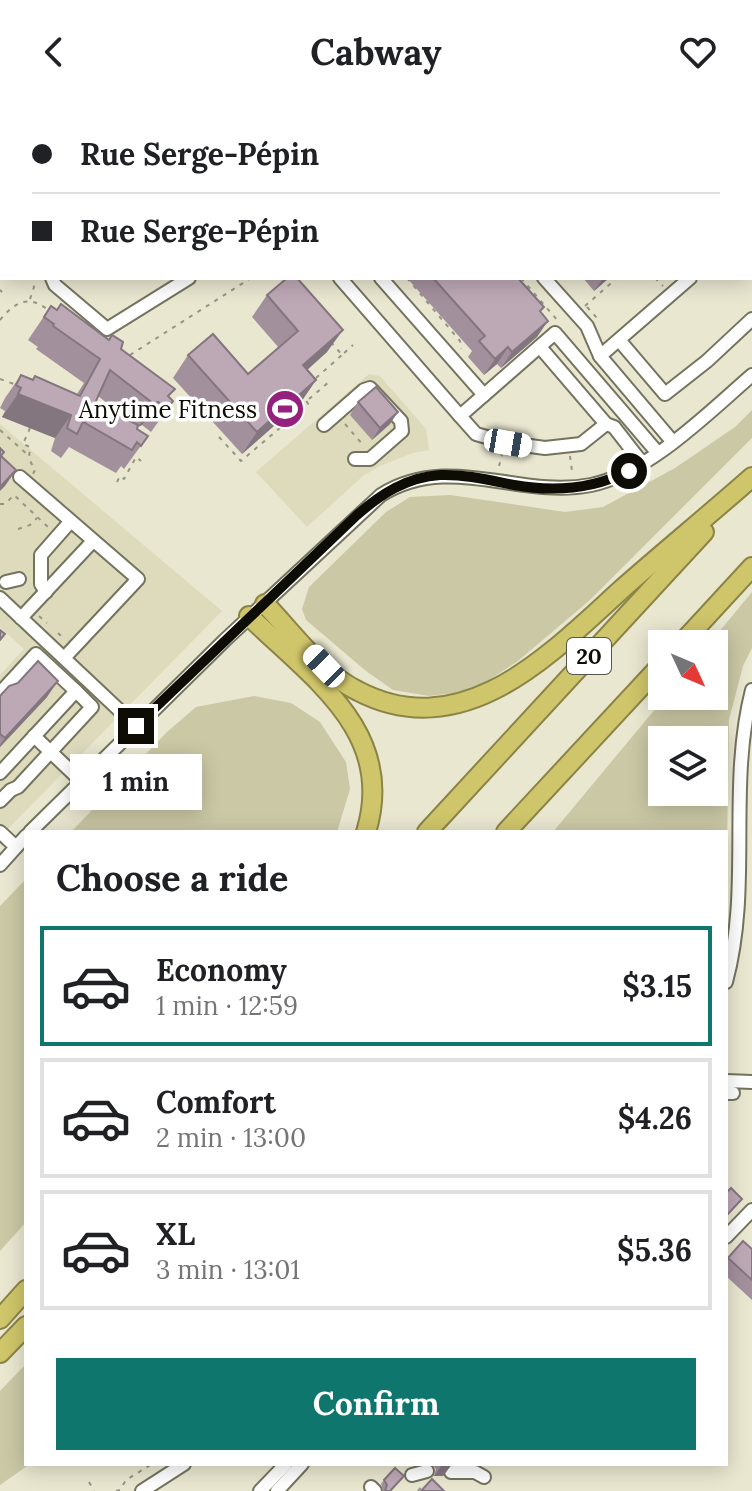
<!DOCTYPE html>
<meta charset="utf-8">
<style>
body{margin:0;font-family:Lora,serif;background:#f6f6f6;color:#202124;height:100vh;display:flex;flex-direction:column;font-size:30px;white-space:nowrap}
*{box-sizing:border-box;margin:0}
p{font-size:26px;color:#757577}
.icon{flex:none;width:44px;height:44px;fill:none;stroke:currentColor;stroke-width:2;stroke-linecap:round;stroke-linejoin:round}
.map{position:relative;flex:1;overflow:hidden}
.side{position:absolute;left:24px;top:726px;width:704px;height:636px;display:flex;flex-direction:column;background:#fff;border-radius:0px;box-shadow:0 4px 20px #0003}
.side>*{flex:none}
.guide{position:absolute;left:0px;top:0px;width:752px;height:176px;box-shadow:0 4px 20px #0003;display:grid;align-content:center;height:176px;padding:0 32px;background:#fff}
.needle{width:52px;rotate:134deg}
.tools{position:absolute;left:648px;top:526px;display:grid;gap:16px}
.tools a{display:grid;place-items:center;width:80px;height:80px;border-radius:0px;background:#fff;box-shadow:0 4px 20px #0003;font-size:40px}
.end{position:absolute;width:36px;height:36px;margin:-18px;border:10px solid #0d0c05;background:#fff;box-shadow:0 0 0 4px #fff}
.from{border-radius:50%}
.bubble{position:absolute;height:56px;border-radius:0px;background:#fff;box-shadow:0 4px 20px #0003;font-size:26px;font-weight:800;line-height:56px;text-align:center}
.car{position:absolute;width:24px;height:48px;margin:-24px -12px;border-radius:10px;box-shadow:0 0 6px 2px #0007;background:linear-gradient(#fff 24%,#345 0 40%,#fff 0 76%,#345 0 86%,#fff 0)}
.guide b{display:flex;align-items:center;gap:28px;height:76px;font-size:30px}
.guide b+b{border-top:2px solid #e0e0e0}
.guide i{width:20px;height:20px;background:#202124}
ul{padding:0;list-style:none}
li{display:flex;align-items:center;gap:24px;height:120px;margin:0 16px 12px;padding:0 16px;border:4px solid #e0e0e0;border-radius:0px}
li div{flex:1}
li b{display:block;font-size:30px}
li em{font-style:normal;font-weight:800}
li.on{border-color:#0f766e}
li>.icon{width:72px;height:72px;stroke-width:1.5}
h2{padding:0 32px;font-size:36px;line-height:96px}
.action{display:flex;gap:16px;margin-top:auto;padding:16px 32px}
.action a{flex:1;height:92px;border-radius:0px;background:#0f766e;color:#fff;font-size:32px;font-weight:800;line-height:92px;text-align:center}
header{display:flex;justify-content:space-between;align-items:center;height:104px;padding:0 32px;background:#fff;font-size:36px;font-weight:800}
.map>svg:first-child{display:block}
.built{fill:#dedbbd}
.green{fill:#cbc8a5;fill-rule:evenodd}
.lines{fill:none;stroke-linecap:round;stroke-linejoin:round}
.minor-casing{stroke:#74735e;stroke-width:16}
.highway-casing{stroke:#8b8447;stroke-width:22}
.path{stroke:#969484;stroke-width:2;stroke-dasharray:4 6;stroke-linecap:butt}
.minor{stroke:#fff;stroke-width:12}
.highway{stroke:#cfc56a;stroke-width:18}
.wall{fill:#a3909d;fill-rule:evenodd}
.shaded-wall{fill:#84767f}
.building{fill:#bda8b6;stroke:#84767f;stroke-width:2}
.route{stroke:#0d0c05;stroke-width:10}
.labels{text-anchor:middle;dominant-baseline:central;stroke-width:7;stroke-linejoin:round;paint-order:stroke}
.shield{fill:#fff;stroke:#565550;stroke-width:2}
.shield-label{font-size:22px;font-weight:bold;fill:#0d0c05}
.poi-label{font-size:24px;fill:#0d0c05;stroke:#fff;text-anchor:end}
</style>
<header><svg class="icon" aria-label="back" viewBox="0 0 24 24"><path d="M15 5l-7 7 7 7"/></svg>Cabway<svg class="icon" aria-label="heart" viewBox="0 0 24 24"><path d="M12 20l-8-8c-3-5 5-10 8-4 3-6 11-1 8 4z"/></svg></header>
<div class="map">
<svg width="752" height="1387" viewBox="0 0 752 1387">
<rect width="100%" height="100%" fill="#e9e7d0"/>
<g class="built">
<path d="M 369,270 L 380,272 L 426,325 L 429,346 L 413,349 L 380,362 L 363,372 L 307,423 L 256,368 Z"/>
<path d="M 0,320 L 222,507 L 0,733 L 0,571 L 24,545 L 0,523 Z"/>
</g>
<g class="green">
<path d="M 752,306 L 752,334 L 590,496 L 518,557 L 472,587 L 429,592 L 393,586 L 366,567 L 306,516 L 302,505 L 309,483 L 386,408 L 410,393 L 450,391 L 565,408 L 603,403 L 675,364 L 735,323 Z"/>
<path d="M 752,488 L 752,544 L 743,562 L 729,616 L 726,814 L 726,728 L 553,728 L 666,592 L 714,592 L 714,540 L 709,540 ZM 662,636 L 714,636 L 714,688 L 662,688 Z"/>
<path d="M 254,592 L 291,599 L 320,618 L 346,658 L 350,685 L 337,728 L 71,728 L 167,628 L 196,603 Z"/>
<path d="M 26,775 L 26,1118 L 0,1147 L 0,802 Z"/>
<path d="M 26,1260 L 26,1360 L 30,1360 L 0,1381 L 0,1287 Z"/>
</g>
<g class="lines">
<g class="minor-casing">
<g id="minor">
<path d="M 93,0 L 95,2"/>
<path d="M 268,0 L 270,2"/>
<path d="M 669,0 L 671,2"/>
<path d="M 0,2 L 1,0"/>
<path d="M 220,2 L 222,0"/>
<path d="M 343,2 L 346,0"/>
<path d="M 641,2 L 643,0"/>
<path d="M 750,122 L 752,120"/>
<path d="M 52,174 L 55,181 L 107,225 L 189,174"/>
<path d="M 340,174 L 460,312"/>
<path d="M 381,174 L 484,291"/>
<path d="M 544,174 L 587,222 L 600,252"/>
<path d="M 619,236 L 665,290 L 707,257 L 752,215"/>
<path d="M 540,243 L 606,320 L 614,323 L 642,359"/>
<path d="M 606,320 L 581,340 L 545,344 L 508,339 L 476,330 L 460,312 L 555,229 L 657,348"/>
<path d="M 324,321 L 364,286 L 370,284 L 401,317 L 402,327 L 370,355 L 355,355"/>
<path d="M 672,337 L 600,252 L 690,174"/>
<path d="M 20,373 L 138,475 L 65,553"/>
<path d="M 6,478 L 19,475"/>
<path d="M 46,488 L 41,480 L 41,451 L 70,418"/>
<path d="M 0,494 L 136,622"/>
<path d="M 21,514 L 93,437"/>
<path d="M 0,589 L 36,550 L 76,587 L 0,669"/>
<path d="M 34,632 L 80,676"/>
<path d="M 0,697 L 11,686 L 18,683 L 92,603 L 76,587"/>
<path d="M 0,728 L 16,743"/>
<path d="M 30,728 L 225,536 L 381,391 C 450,348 518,395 591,381 C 649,369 708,309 752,271"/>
<path d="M 0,761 L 26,732"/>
<path d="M 726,878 C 752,782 727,684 752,586"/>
<path d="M 726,977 L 752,978"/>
<path d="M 726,989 L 733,989"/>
<path d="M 726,1133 L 752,1106"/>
<path d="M 451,1368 L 475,1368 L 484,1373"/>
<path d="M 412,1371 L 427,1367"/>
<path d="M 371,1383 L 375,1387"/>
<path d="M 142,1387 L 184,1360"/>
<path d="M 260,1387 L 286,1360"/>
<path d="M 277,1387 L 302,1360"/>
</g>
</g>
<g class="highway-casing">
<g id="highway">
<path d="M 265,500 C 293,529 321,569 358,587 C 464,642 550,550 622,485 C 665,447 709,411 752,373"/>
<path d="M 249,512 C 311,573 397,628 366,728"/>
<path d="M 681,540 L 752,463"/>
<path d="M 427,728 L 704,428"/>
<path d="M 506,728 L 662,560"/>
<path d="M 0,1215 L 26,1186"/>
<path d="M 0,1249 L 26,1222"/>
</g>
</g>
<g class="path">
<path d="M 129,0 L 129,2"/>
<path d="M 520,2 L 523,0"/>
<path d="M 407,174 L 460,237 L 461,245"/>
<path d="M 521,174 L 558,217"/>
<path d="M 655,174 L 663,182"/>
<path d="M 0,186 L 2,188"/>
<path d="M 30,195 L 34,183 L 33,174"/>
<path d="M 585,202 L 617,174"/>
<path d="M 587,203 L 597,214"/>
<path d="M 0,216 C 15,198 28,190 48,206"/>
<path d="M 331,238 L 342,251 L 353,241"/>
<path d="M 130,251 L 251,174"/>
<path d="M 316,274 L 342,251"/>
<path d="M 0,275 L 14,280"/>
<path d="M 309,295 L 330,277"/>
<path d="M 345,320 L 363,341"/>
<path d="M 283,321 L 289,329"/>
<path d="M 30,324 L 23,340 L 30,343 L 29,355 L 35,366 L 33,370"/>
<path d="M 0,326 L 28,351"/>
<path d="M 219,333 L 241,357 L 308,300 L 304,292"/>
<path d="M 570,352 L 572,367"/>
<path d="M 499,362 L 502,351"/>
<path d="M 117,378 L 120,372 L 124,375 L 136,353 L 141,357"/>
<path d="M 0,400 L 5,400 L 14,391 L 48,423"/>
<path d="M 18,425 L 30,421 L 37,414"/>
<path d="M 39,512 L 47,519"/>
<path d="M 58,529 L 65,536"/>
<path d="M 89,1378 L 94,1387"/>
<path d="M 116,1387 L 120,1386 L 126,1376 L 152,1360"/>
<path d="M 418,1387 L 423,1381"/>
</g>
<use href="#minor" class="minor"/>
<use href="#highway" class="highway"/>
</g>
<g class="wall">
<path d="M 703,0 L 752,0 L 752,57 L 750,55 L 750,2 L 705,2 Z"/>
<path d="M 407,174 L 518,174 L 541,208 L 537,233 L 501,264 L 497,260 L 484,271 L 468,253 L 472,247 Z"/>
<path d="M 583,174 L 609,174 L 594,187 Z"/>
<path d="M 267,191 L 327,248 L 307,266 L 316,276 L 301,298 L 242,350 L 173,274 L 188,251 L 248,270 L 279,244 L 252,213 Z"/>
<path d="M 51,202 L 121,245 L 173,297 L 151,328 L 142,321 L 138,323 L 137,325 L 148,332 L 124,365 L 121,362 L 116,369 L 69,343 L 61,354 L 51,347 L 55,334 L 2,313 L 5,307 L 0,304 L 5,294 L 21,271 L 32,275 L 35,272 L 77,290 L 84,279 L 36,245 L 38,243 L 28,236 ZM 98,292 L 127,315 L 95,299 Z"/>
<path d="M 358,298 L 390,320 L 372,336 L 350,311 Z"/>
<path d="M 0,592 L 47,593 L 0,643 Z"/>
<path d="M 743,1137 L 752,1145 L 752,1196 L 726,1172 L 726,1156 Z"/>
<path d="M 432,1360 L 452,1360 L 443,1372 L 434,1372 L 436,1365 Z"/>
<path d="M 384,1376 L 401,1376 L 391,1387 L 383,1387 L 381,1380 Z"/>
</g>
<g class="shaded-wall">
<path d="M 603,174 L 609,174 L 594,187 Z"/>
<path d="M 548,217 L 537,233 L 501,264 L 512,248 Z"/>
<path d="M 343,226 L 327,248 L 288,283 L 303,261 Z"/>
<path d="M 508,243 L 497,260 L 484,271 L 495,255 Z"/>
<path d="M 316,276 L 301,298 L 242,350 L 257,328 Z"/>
<path d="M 18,290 L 71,311 L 55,334 L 2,313 Z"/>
<path d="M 158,298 L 142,321 L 138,323 L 154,300 Z"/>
<path d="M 398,308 L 390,320 L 372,336 L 380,324 Z"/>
<path d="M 16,366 L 5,382 L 0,387 L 0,383 Z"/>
<path d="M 58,577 L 47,593 L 0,643 L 0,641 L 5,634 Z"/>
<path d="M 443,1360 L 452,1360 L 443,1372 L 434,1372 Z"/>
</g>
<g class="building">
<path d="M 41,0 L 66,0 L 64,2 L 39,2 Z"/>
<path d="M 728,0 L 752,0 L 752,28 L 750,26 L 750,2 L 730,2 Z"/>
<path d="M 2,45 L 2,74 L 0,76 L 0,47 Z"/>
<path d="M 2,136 L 2,159 L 0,162 L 0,139 Z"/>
<path d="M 287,174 L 297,174 L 343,226 L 303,261 L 316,276 L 257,328 L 188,251 L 213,230 L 248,270 L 298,227 L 267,191 Z"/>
<path d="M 433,174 L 518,174 L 544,203 L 540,207 L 548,217 L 512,248 L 508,243 L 495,255 L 479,237 L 485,232 Z"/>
<path d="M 61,200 L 109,236 L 112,231 L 123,238 L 121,245 L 175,285 L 168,292 L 173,297 L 167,305 L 158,298 L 154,300 L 110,266 L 95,299 L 138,321 L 137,325 L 148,332 L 141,342 L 137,338 L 132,346 L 83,318 L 77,330 L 67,324 L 71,311 L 18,290 L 21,284 L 16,281 L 21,271 L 33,276 L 35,272 L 80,292 L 100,255 L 53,222 L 54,220 L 44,213 L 51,202 L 57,206 Z"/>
<path d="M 376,283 L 398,308 L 380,324 L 358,298 Z"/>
<path d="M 0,344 L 4,348 L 1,352 L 16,366 L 0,383 Z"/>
<path d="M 0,526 L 5,530 L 0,536 Z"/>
<path d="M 38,557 L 58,577 L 5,634 L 0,630 L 0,592 L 9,582 L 18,579 Z"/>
<path d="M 731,1084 L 742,1095 L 726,1112 L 726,1089 Z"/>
<path d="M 743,1137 L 752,1145 L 752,1176 L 728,1154 Z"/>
<path d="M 395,1364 L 404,1372 L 390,1387 L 385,1387 L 387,1381 L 384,1376 Z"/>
<path d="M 432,1375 L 444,1387 L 421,1387 Z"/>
</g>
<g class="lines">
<path class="route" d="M 136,622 L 357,411 C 381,390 407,373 440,371 C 464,370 489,376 514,381 C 553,388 593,385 629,367"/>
</g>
<defs>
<g id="stadium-disc" transform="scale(2)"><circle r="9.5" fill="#95207e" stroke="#fff"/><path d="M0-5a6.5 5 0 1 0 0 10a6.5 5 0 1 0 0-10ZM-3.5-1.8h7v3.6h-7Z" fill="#fff"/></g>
</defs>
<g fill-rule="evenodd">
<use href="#stadium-disc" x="285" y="305"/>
</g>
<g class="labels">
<rect class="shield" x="567" y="534" width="44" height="36" rx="6"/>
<g class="shield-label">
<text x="589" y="552">20</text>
</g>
<g class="poi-label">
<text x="257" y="305">Anytime Fitness</text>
</g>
</g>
</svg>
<div class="tools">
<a><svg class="needle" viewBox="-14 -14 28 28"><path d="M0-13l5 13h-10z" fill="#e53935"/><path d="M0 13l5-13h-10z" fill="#757577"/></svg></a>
<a><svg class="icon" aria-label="layers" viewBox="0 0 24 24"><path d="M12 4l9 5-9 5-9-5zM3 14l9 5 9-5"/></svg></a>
</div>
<i class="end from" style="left:629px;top:367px"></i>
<i class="end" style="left:136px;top:622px"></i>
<div class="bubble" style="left:70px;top:650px;width:132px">1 min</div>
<i class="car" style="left:508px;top:339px;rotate:100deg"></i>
<i class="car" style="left:324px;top:562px;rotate:316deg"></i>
<div class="guide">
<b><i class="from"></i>Rue Serge-Pépin</b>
<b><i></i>Rue Serge-Pépin</b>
</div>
<section class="side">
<h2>Choose a ride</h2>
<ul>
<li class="on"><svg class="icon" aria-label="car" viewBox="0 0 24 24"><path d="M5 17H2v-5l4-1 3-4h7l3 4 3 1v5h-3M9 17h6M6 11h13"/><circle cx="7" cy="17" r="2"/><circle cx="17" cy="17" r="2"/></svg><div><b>Economy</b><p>1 min · 12:59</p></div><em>$3.15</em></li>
<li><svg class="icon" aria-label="car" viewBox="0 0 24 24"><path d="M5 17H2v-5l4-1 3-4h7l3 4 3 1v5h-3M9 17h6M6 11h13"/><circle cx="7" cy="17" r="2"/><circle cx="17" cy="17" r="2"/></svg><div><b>Comfort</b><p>2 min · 13:00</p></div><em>$4.26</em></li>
<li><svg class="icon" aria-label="car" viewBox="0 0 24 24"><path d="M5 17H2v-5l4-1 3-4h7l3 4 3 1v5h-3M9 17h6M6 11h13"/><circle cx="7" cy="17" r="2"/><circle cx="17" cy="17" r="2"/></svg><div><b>XL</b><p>3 min · 13:01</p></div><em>$5.36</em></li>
</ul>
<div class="action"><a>Confirm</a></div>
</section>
</div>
